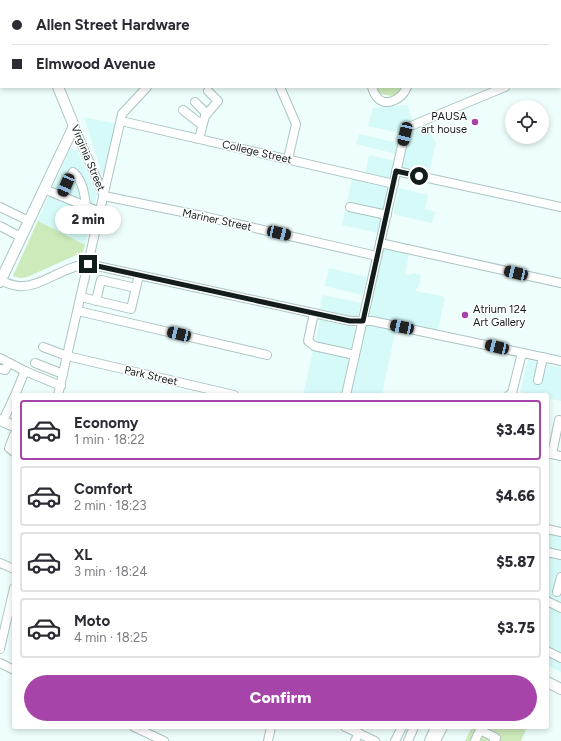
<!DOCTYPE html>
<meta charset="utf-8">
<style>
body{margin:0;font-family:Figtree,sans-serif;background:#f2f2f3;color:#2b2b33;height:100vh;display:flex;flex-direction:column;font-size:15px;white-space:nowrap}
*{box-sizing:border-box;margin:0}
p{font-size:13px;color:#7c7c81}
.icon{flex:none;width:22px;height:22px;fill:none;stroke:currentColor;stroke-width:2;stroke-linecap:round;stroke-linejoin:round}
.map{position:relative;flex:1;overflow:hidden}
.side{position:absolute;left:12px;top:393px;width:537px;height:336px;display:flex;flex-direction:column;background:#fff;border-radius:4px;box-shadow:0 2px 6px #0003}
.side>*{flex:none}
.banner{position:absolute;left:0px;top:0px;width:561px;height:88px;box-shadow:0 2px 6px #0003;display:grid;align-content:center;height:88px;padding:0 12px;background:#fff}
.buttons{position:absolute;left:505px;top:100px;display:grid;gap:8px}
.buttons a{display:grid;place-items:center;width:44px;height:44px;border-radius:50%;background:#fff;box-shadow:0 2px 6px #0003;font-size:20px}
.end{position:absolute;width:18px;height:18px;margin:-9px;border:5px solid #131d1c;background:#fff;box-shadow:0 0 0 2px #fff}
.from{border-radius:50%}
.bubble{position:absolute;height:28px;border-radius:14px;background:#fff;box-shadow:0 2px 6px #0003;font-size:13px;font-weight:800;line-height:28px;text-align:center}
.car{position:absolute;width:12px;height:24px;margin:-12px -6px;border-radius:5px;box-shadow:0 0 3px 1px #0007;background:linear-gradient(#222 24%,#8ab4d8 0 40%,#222 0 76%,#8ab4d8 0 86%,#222 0)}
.banner b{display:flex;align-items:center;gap:14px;height:38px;font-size:15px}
.banner b+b{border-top:1px solid #e1e1e2}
.banner i{width:10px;height:10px;background:#2b2b33}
ul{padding:7px 0 0;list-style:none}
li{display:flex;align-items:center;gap:12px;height:60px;margin:0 8px 6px;padding:0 4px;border:2px solid #e1e1e2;border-radius:4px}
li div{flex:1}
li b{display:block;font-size:15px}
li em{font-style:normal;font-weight:800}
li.on{border-color:#a744aa}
li>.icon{width:36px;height:36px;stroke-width:1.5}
.cta{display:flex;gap:8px;margin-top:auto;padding:8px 12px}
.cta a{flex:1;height:46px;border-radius:24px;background:#a744aa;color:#fff;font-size:16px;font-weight:800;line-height:46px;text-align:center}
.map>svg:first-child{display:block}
.built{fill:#d5faf7}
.green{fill:#cdeaba}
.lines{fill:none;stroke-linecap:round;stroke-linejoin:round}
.minor-casing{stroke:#aac4c2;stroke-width:10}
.major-casing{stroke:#aac4c2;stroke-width:12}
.minor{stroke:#fff;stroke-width:8}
.major{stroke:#fff;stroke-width:10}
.route{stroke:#131d1c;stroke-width:5}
.poi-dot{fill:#a744aa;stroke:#fff;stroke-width:1.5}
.labels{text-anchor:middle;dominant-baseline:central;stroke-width:3;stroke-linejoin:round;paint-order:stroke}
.poi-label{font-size:11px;fill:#131d1c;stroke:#fff;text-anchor:end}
.street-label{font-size:11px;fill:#131d1c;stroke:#fff}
</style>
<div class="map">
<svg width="561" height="741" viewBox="0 0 561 741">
<rect width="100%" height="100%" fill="#eefefc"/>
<g class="built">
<path d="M 407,105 L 414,124 L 405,134 L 368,126 L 373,108 Z"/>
<path d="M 84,117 L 117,124 L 103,176 Z"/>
<path d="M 426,125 L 436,143 L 429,174 L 401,168 L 408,135 Z"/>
<path d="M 359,134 L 402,144 L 400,155 L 356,144 Z"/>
<path d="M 70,149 L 77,150 L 97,195 L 83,252 L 27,277 L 20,278 L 13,276 Z"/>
<path d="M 369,155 L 395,161 L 391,178 L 389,179 L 365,175 Z"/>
<path d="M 353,174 L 394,184 L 382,234 L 342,225 Z"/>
<path d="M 399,188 L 428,195 L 425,209 L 435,212 L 432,223 L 393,214 Z"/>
<path d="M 380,243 L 410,250 L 405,274 L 411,275 L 412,273 L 421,275 L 418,289 L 416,288 L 416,291 L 445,297 L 437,335 L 363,321 Z"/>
<path d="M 329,268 L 367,277 L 362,295 L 325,286 Z"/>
<path d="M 323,295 L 361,303 L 358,316 L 354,317 L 320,309 Z"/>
<path d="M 320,320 L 356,328 L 341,395 L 303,395 Z"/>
<path d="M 366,322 L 396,328 L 382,395 L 349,395 Z"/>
<path d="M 528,360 L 561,368 L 561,401 L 547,398 L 547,395 L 533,395 L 520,392 Z"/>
<path d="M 547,533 L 561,536 L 561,672 L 547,665 Z"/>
</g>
<g class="green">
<path d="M 376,87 L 403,87 L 399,93 L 391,96 L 381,94 L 378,93 Z"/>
<path d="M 38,221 L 85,245 L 83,252 L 27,277 L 20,278 L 13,276 Z"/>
<path d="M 472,727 L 527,727 L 521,741 L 465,741 Z"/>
</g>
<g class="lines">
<g class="minor-casing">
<g id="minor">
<path d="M 244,0 L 244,1"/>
<path d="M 334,0 L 335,1"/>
<path d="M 374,0 L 375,1"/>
<path d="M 462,0 L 462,1"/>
<path d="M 38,1 L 41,0"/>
<path d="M 158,1 L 159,0"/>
<path d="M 224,1 L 225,0"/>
<path d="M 0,17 L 1,17"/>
<path d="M 560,65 L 561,64"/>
<path d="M 0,67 L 1,66"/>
<path d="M 280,87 L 296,124 L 288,159"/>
<path d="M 372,87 C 373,90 374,94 376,96 C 385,109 402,99 407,87"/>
<path d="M 195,102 L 207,114"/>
<path d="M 183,110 L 202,125"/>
<path d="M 121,121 L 394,184"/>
<path d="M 74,126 L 104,196"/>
<path d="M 199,139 L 205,116 L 218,101 L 208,91"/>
<path d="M 396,171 L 561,207"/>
<path d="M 44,189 L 100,212"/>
<path d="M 61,196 L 73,172 C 82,179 85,195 86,207"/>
<path d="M 104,196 L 207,217 L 377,256"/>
<path d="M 0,207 L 29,221"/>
<path d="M 350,207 L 387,215"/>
<path d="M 0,226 L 21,237"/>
<path d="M 380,243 L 561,283"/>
<path d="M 0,280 C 6,283 11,285 18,286 C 39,289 65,265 88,264 L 350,321 L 372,321 L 561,361"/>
<path d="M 81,297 L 131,309 L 139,275"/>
<path d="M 96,301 L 101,280 L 136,288"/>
<path d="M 78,311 L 267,355"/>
<path d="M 314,313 L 308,341 L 314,346 L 355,355"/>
<path d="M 43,347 L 67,356 L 234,395"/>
<path d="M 0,358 L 25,371 L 61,386"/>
<path d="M 35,363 L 63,374"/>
<path d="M 0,369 L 5,370 L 9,363"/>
<path d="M 538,380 L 543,357"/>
<path d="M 15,395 L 25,371"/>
<path d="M 58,395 L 122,114 L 147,87"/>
<path d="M 346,395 L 406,128 L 505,87"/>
<path d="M 509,395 L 512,393 L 522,353"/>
<path d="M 3,421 L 14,397"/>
<path d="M 14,435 L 9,448 L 14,452"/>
<path d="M 547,453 L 561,456"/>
<path d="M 552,454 L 559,420"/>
<path d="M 547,529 L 561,532"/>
<path d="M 547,552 L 561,555"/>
<path d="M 0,563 L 14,569"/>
<path d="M 557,592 L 561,577"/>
<path d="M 547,601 L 561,608"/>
<path d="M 0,649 L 14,588"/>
<path d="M 547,651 L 561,658"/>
<path d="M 0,663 L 14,670"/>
<path d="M 134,727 L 164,741"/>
<path d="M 345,727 L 375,741"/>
<path d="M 268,741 L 271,727"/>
<path d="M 355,741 L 359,733"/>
<path d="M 395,741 L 402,727"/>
<path d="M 408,741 L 414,727"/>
<path d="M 429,741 L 435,727"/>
<path d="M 436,741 L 443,727"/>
<path d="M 475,741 L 480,730 L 496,738 L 494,741"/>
</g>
</g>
<g class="major-casing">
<g id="major">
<path d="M 22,0 L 22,1"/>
<path d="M 0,282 L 74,126 L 58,87"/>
<path d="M 0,420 L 14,426"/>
<path d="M 547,682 L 561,689"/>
</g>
</g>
<use href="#minor" class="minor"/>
<use href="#major" class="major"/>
</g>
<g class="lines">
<path class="route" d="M 88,264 L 350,321 L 363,321 L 396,171 L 419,176"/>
</g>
<g class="poi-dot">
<circle cx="475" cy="122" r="4"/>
<circle cx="465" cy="315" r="4"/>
</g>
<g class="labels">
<g class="poi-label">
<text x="467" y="116">PAUSA<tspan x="467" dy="13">art house</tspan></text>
<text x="473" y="309" text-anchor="start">Atrium 124<tspan x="473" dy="13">Art Gallery</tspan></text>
</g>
<g class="street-label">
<text transform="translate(257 152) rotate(13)">College Street</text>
<text transform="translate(88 158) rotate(67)">Virginia Street</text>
<text transform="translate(217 220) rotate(12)">Mariner Street</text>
<text transform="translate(151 376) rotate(13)">Park Street</text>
</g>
</g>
</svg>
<div class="buttons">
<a><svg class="icon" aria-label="locate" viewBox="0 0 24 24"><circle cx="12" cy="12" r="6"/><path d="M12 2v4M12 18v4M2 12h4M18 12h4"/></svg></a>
</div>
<i class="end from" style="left:419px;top:176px"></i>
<i class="end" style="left:88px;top:264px"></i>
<div class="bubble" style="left:55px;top:206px;width:66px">2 min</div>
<i class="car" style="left:405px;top:134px;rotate:193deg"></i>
<i class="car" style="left:66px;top:185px;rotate:203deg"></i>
<i class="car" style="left:279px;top:233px;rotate:103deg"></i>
<i class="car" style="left:516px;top:273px;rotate:283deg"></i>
<i class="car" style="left:402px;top:327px;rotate:282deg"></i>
<i class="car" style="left:179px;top:334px;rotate:283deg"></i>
<i class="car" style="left:497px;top:347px;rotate:283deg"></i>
<div class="banner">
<b><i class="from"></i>Allen Street Hardware</b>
<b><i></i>Elmwood Avenue</b>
</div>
<section class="side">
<ul>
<li class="on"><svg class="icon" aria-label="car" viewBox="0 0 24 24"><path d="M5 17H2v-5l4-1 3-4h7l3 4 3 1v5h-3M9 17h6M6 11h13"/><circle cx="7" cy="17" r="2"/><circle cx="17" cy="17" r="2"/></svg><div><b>Economy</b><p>1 min · 18:22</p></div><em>$3.45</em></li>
<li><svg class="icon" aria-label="car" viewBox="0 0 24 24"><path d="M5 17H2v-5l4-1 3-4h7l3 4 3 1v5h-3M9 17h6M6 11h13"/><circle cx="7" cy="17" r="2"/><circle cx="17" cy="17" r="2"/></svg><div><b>Comfort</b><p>2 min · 18:23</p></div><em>$4.66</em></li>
<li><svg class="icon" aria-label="car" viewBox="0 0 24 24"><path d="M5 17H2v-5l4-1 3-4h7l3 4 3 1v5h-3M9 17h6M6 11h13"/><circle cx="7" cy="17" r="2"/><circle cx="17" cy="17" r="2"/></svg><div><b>XL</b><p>3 min · 18:24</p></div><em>$5.87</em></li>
<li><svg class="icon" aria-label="car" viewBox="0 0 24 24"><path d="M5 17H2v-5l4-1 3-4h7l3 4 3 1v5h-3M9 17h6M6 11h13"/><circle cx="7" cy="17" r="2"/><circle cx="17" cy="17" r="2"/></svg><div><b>Moto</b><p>4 min · 18:25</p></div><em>$3.75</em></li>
</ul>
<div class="cta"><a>Confirm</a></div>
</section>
</div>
